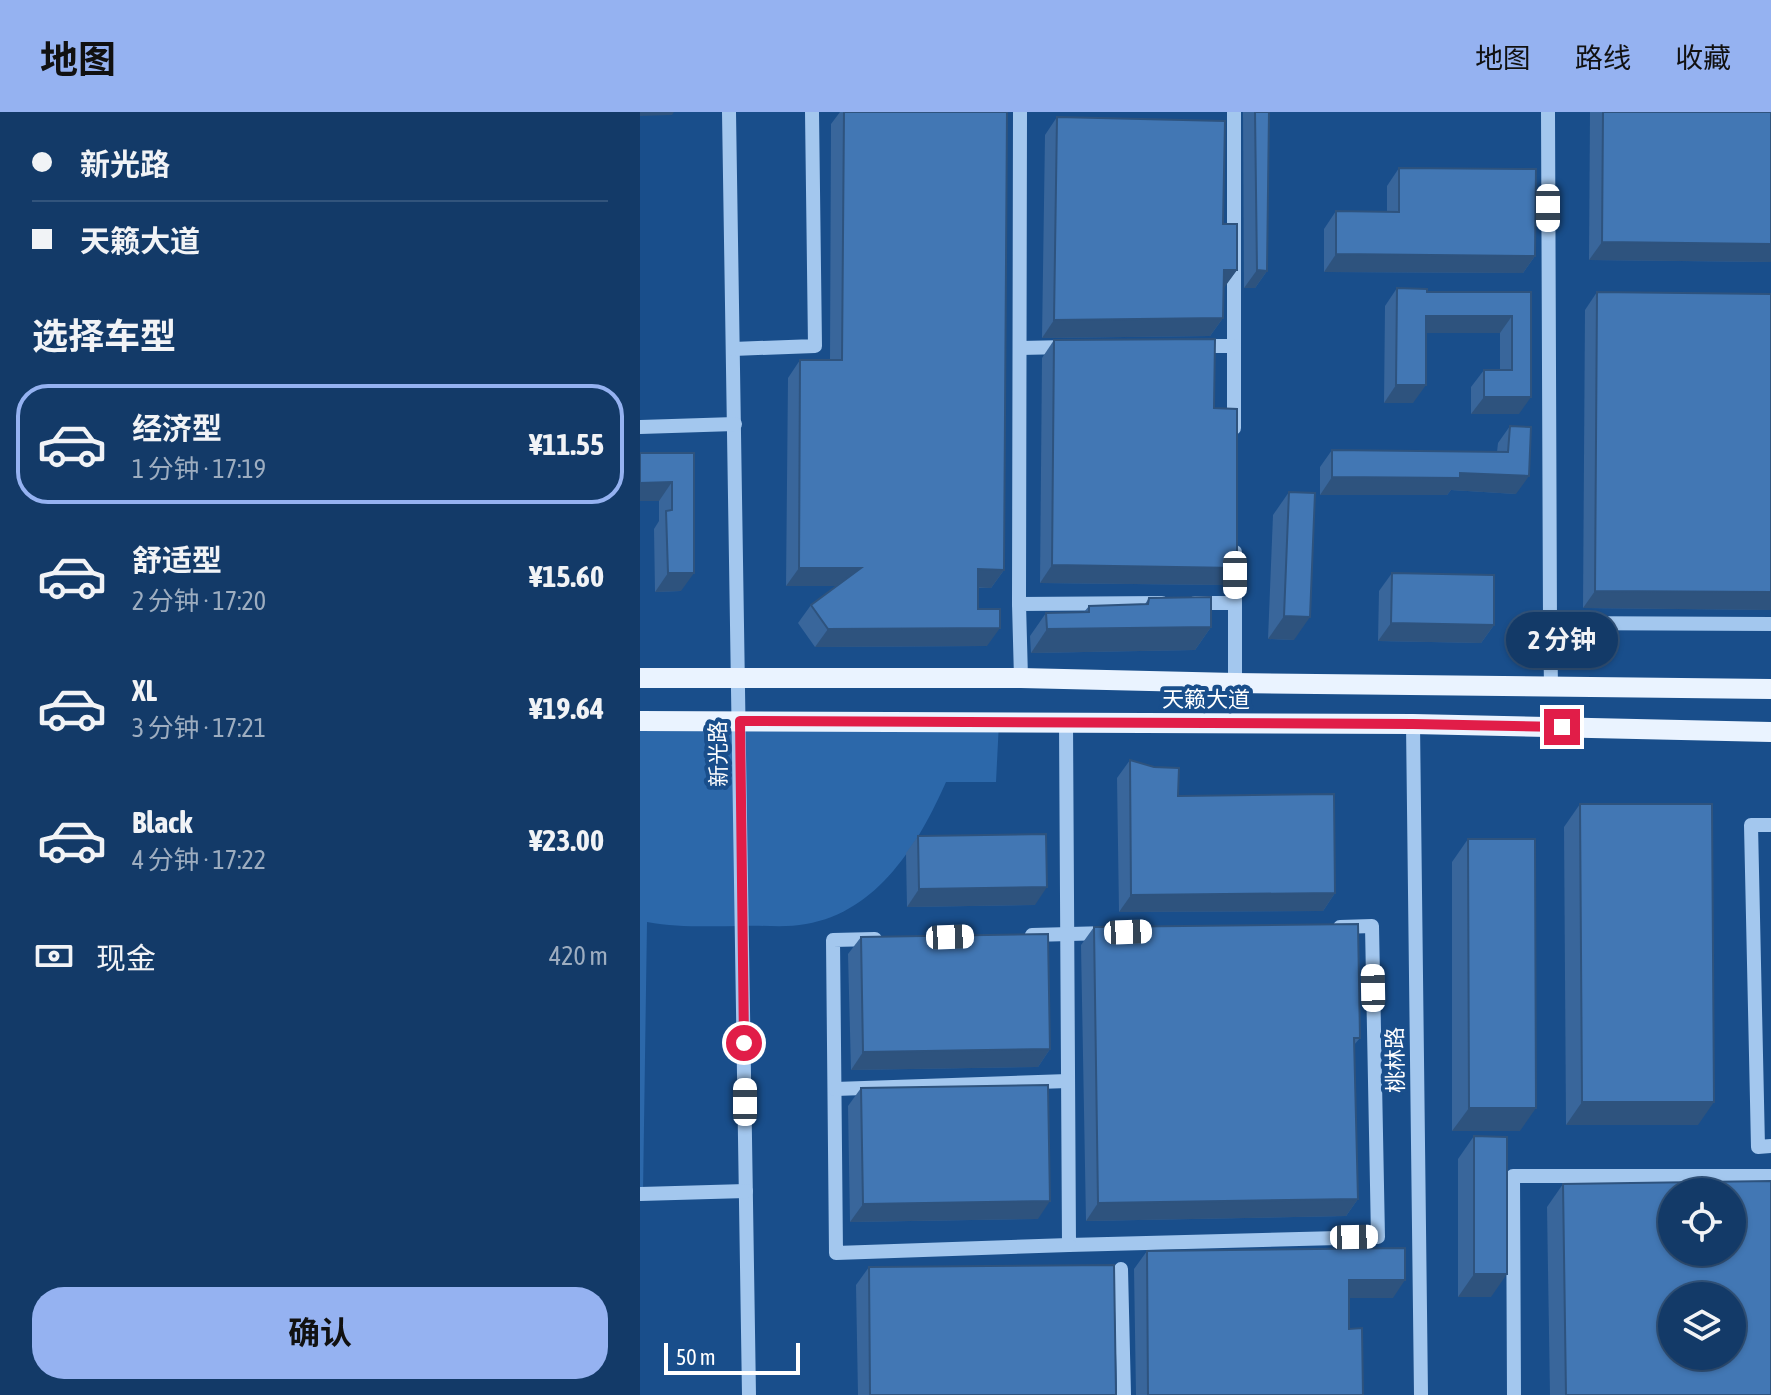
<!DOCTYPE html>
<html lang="zh">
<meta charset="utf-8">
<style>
body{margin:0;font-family:"Asap Condensed","Noto Sans SC",sans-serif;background:#204571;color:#f1f3f6;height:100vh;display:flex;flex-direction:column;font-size:30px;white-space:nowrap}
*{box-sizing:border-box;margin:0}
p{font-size:26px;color:#9dadc0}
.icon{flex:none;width:44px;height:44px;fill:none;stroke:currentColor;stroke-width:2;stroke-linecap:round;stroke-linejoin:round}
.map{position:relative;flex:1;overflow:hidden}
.drawer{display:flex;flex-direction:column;background:#133a68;width:640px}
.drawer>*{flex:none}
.top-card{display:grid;align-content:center;height:176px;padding:0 32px;background:#133a68}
.tools{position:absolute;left:1018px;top:1066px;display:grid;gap:16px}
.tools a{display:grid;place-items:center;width:88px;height:88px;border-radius:50%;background:#133a68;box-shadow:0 2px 6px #0004,0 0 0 2px #32547c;font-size:40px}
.scale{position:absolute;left:24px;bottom:20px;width:136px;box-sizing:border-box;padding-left:8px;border:4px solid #fff;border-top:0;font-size:22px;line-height:28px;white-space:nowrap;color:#fff;-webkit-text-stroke:6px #194e8b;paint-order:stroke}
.end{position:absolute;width:36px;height:36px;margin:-18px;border:10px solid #e11d48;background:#fff;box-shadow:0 0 0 4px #fff}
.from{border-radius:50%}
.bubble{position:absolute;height:56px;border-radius:28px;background:#133a68;box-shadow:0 2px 6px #0004,0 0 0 2px #32547c;font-size:26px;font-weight:700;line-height:56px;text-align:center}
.car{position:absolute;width:24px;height:48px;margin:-24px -12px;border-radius:10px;box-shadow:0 0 6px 2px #0007;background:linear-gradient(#fff 24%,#345 0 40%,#fff 0 76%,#345 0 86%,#fff 0)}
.top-card b{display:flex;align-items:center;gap:28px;height:76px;font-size:30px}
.top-card b+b{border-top:2px solid #32547c}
.top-card i{width:20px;height:20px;background:#f1f3f6}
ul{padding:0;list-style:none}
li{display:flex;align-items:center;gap:24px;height:120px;margin:0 16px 12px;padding:0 16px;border:4px solid transparent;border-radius:32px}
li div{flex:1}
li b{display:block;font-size:30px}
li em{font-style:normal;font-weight:700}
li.selected{border-color:#95b2f1}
li>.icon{width:72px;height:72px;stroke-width:1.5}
h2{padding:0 32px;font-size:36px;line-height:96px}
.pay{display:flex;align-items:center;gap:20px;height:88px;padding:0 32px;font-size:30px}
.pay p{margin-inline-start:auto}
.primary-button{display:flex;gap:16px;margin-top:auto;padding:16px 32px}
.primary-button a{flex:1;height:92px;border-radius:32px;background:#95b2f1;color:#111;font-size:32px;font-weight:700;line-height:92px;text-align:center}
header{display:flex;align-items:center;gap:48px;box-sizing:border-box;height:112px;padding:0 40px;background:#95b2f1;color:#111}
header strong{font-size:38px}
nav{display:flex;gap:44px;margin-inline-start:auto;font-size:28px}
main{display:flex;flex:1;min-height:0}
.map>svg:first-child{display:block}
.green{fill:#2c68aa}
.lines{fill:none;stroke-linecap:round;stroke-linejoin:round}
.minor{stroke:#a3c7ee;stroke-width:14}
.major{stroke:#eaf3ff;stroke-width:20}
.wall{fill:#39669b}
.shaded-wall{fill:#2e537e}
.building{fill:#4277b4;stroke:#2e537e;stroke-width:2;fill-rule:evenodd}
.route{stroke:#e11d48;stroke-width:10}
.labels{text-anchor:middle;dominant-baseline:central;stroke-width:8;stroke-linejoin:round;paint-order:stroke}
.street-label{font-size:22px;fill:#fff;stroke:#194e8b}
</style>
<header>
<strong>地图</strong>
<nav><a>地图</a><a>路线</a><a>收藏</a></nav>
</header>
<main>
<section class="drawer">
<div class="top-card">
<b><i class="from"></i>新光路</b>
<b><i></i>天籁大道</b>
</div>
<h2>选择车型</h2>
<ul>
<li class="selected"><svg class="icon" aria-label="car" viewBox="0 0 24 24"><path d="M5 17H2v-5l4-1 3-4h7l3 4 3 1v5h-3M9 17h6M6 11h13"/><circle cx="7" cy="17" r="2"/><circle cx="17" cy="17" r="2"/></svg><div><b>经济型</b><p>1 分钟 · 17:19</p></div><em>¥11.55</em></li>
<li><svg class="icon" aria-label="car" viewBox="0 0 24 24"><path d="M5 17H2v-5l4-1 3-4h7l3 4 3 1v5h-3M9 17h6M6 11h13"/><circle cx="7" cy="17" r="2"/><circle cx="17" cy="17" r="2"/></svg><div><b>舒适型</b><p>2 分钟 · 17:20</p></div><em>¥15.60</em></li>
<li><svg class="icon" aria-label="car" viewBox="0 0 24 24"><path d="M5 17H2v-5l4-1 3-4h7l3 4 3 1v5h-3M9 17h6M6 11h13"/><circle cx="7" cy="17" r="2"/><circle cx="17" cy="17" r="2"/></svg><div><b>XL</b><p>3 分钟 · 17:21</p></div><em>¥19.64</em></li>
<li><svg class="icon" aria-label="car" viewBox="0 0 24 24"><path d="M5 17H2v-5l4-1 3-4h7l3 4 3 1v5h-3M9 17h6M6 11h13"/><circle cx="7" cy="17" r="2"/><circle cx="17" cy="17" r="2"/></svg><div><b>Black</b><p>4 分钟 · 17:22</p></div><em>¥23.00</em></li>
</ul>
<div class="pay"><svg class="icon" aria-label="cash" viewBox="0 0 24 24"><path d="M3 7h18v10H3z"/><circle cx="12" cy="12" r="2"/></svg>现金<p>420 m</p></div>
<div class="primary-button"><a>确认</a></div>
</section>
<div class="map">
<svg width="1131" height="1283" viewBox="0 0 1131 1283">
<rect width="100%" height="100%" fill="#194e8b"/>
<path class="green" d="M 0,609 L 359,610 L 356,670 L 306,670 C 279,731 238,800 166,812 C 146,816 124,813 104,814 C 71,814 40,816 7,810 L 3,1081 L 0,1081 Z"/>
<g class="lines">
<g class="minor">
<path d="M 89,0 L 109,1283"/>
<path d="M 594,0 L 594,316"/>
<path d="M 908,0 L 910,511 L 1131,512"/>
<path d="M 556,234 L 594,234"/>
<path d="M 380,236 L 427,235"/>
<path d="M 93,237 L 175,234 L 172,0"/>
<path d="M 0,315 L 95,312"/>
<path d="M 555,491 L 595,491"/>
<path d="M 379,492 L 380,0"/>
<path d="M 910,511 L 911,574"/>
<path d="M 381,566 L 379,492 L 522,491"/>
<path d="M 595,571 L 595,440"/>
<path d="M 426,610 L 429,1133 L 738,1125 L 732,814 L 700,815"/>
<path d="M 773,612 L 781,1283"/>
<path d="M 1131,713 L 1111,713 L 1118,1035 L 1131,1034"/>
<path d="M 392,823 L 467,821"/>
<path d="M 235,827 L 193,828 L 196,1141 L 429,1133"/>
<path d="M 195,977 L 428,969"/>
<path d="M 0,1082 L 106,1079"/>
<path d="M 481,1157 L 484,1283"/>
<path d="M 874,1283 L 873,1064 L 1131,1064"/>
</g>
<g class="major">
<path d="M 0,566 L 381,566 L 595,571 L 1131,577"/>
<path d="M 0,609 L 773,612 L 1131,620"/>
</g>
</g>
<g class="wall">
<path d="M 200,0 L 367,0 L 364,458 L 351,476 L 338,476 L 338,497 L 347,534 L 175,535 L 158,511 L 171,493 L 197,474 L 146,474 L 148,266 L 160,248 L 190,248 L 191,12 Z"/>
<path d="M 603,0 L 629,0 L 627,159 L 615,176 L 604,176 Z"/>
<path d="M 950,0 L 1131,0 L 1131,150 L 949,148 Z"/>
<path d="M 417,5 L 583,112 L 597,158 L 583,176 L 583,206 L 570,224 L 402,226 L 405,23 Z"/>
<path d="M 759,56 L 895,144 L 883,161 L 684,160 L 684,117 L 696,99 L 747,100 L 747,74 Z"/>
<path d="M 757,176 L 787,180 L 891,180 L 879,302 L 831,302 L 831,275 L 844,258 L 860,258 L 860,221 L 786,221 L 773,291 L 744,291 L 745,194 Z"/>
<path d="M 957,180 L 1131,498 L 943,496 L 945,198 Z"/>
<path d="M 414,228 L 574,296 L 585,473 L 400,471 L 402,246 Z"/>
<path d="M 870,314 L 876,382 L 811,378 L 807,383 L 680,383 L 680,355 L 692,338 L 857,340 L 858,331 Z"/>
<path d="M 54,341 L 41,479 L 15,480 L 14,417 L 19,409 L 19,389 L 0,389 Z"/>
<path d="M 649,380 L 654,528 L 628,527 L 633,403 Z"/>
<path d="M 752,461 L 854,513 L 841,531 L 738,529 L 739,479 Z"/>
<path d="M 509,486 L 571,515 L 555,538 L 391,541 L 390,524 L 406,501 L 444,500 L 449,494 L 505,492 Z"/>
<path d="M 490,648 L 538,684 L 695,781 L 683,799 L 479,800 L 477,666 Z"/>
<path d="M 940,692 L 1058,1013 L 926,1013 L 924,715 Z"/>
<path d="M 278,724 L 395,793 L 267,795 L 266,741 Z"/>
<path d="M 828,727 L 880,1019 L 812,1019 L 812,750 Z"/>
<path d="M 454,815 L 720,926 L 714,933 L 718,1087 L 706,1104 L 446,1109 L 441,833 Z"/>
<path d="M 221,825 L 410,937 L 398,955 L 211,958 L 208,842 Z"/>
<path d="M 221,976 L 398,1107 L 210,1110 L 208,994 Z"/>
<path d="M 834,1024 L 851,1185 L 818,1185 L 818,1047 Z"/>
<path d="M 923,1072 L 1131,1283 L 910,1283 L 907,1095 Z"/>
<path d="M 507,1139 L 753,1186 L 709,1186 L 709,1217 L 723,1283 L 496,1283 L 494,1157 Z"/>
<path d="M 229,1155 L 476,1283 L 218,1283 L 216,1173 Z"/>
</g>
<g class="shaded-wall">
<path d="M 0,0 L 34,0 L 32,3 L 0,4 Z"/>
<path d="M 962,130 L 1131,132 L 1131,150 L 949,148 Z"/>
<path d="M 696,142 L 895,144 L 883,161 L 684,160 Z"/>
<path d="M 584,158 L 597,158 L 584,176 L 572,175 Z"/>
<path d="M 617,158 L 627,159 L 615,176 L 604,176 Z"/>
<path d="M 786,204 L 872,204 L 860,221 L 774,221 Z"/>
<path d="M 583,206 L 570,224 L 402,226 L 414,208 Z"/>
<path d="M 756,273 L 786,273 L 773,291 L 744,291 Z"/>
<path d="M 844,285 L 891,285 L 879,302 L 831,302 Z"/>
<path d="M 820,361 L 889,364 L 876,382 L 811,378 L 807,383 L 680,383 L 692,365 Z"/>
<path d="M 32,370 L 19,389 L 0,389 L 0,371 Z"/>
<path d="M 412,453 L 597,456 L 585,473 L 400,471 Z"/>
<path d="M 159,456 L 221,456 L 209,474 L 146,474 Z"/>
<path d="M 338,457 L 364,458 L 351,476 L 326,475 Z"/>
<path d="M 28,461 L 54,461 L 41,479 L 15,480 Z"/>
<path d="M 955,479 L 1131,480 L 1131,498 L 943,496 Z"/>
<path d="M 644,504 L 670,505 L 654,528 L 628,527 Z"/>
<path d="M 751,511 L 854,513 L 841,531 L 738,529 Z"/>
<path d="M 571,515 L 555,538 L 391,541 L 407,517 Z"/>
<path d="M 360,516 L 347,534 L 175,535 L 188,517 Z"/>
<path d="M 407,775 L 395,793 L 267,795 L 279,777 Z"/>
<path d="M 695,781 L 683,799 L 479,800 L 491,783 Z"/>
<path d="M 410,937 L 398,955 L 211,958 L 223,940 Z"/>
<path d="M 942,990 L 1074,990 L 1058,1013 L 926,1013 Z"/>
<path d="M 829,996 L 896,996 L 880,1019 L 812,1019 Z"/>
<path d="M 718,1087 L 706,1104 L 446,1109 L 458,1091 Z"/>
<path d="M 410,1089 L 398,1107 L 210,1110 L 223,1092 Z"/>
<path d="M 834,1162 L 867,1162 L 851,1185 L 818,1185 Z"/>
<path d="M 709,1168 L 765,1168 L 753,1186 L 697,1186 Z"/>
</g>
<g class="building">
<path d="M 204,0 L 367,0 L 364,458 L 338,457 L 338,497 L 360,497 L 360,516 L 188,517 L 171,493 L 221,456 L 159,456 L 160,248 L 202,248 Z"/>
<path d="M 615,0 L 629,0 L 627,159 L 617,158 Z"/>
<path d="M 963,0 L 1131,0 L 1131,132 L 962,130 Z"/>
<path d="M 417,5 L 585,9 L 583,112 L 597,112 L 597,158 L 584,158 L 583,206 L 414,208 Z"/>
<path d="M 759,56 L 896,57 L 895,144 L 696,142 L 696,99 L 759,100 Z"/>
<path d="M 757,176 L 787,177 L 787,180 L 891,180 L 891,285 L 844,285 L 844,258 L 872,258 L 872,204 L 786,204 L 786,273 L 756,273 Z"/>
<path d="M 957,180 L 1131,182 L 1131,480 L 955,479 Z"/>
<path d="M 575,227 L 574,296 L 597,297 L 597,456 L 412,453 L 414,228 Z"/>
<path d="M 870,314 L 891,315 L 889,364 L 820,361 L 820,366 L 692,365 L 692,338 L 868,340 Z"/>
<path d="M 0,341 L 54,341 L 54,461 L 28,461 L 26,399 L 32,398 L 32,370 L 0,371 Z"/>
<path d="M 649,380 L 675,381 L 670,505 L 644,504 Z"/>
<path d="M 752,461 L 854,463 L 854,513 L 751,511 Z"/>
<path d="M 571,485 L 571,515 L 407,517 L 406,501 L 449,500 L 449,494 L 508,492 L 509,486 Z"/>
<path d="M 490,648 L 514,655 L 539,656 L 538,684 L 694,682 L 695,781 L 491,783 Z"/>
<path d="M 940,692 L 1072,692 L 1074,990 L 942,990 Z"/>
<path d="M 406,722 L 407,775 L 279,777 L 278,724 Z"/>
<path d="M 828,727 L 895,727 L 896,996 L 829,996 Z"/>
<path d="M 718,812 L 720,926 L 714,926 L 718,1087 L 458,1091 L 454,815 Z"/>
<path d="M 408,822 L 410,937 L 223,940 L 221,825 Z"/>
<path d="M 408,973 L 410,1089 L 223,1092 L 221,976 Z"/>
<path d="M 834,1024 L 867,1025 L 867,1162 L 834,1162 Z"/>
<path d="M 1131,1069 L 1131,1283 L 926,1283 L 923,1072 ZM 1032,1080 L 1092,1080 L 1092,1140 L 1032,1140 ZM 1032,1184 L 1092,1184 L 1092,1244 L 1032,1244 Z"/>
<path d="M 765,1136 L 765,1168 L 709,1168 L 709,1217 L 722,1216 L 723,1283 L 508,1283 L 507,1139 Z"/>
<path d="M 474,1153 L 476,1283 L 230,1283 L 229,1155 Z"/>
</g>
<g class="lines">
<path class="route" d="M 104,931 L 100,609 L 773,612 L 922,615"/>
</g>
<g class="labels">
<g class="street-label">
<text x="566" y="587">天籁大道</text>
<text transform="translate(78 642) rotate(-91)">新光路</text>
<text transform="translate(755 948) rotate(-91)">桃林路</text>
</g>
</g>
</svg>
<div class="tools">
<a><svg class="icon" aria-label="locate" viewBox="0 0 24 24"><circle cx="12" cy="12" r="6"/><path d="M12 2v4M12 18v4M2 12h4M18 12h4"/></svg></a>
<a><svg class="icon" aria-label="layers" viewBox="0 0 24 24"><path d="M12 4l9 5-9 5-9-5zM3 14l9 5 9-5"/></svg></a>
</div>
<div class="scale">50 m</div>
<i class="end from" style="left:104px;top:931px"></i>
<i class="end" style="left:922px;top:615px"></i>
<div class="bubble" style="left:866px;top:500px;width:112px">2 分钟</div>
<i class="car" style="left:908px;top:96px;rotate:180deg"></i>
<i class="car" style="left:595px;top:463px;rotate:180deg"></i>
<i class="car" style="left:488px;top:820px;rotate:88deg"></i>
<i class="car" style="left:310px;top:825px;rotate:88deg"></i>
<i class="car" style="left:733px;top:876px;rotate:359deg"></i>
<i class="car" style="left:105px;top:990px;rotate:0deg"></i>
<i class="car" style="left:714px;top:1125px;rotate:89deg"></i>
</div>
</main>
